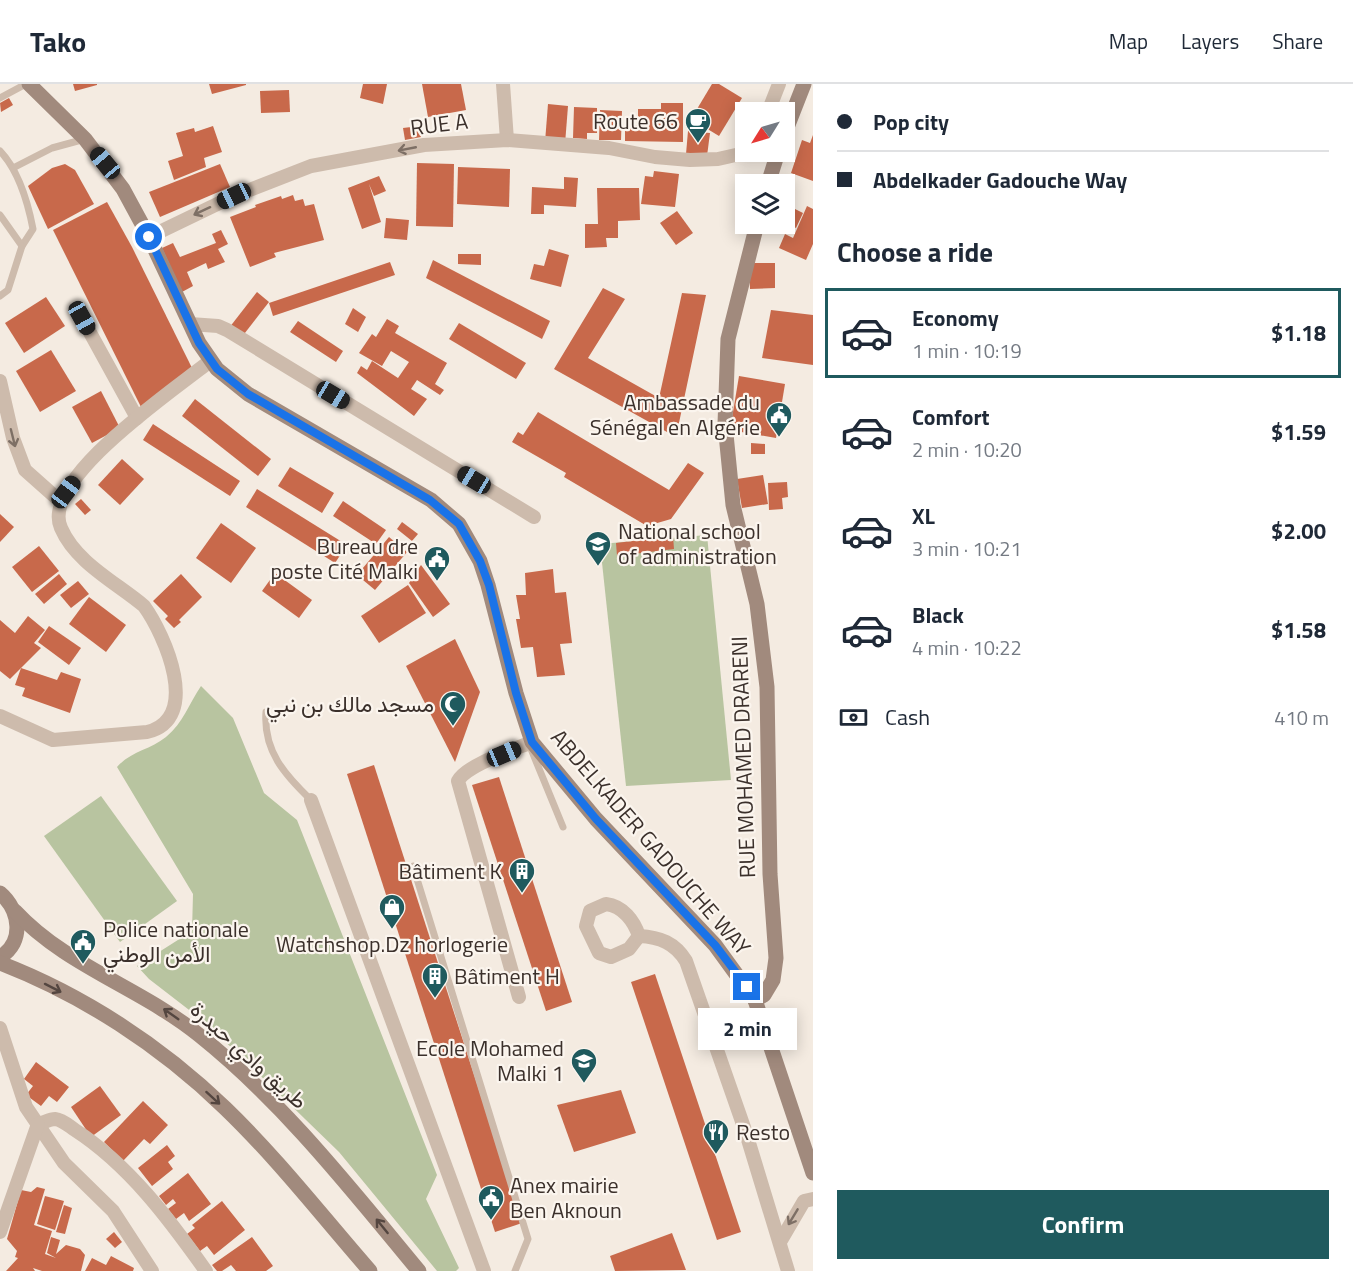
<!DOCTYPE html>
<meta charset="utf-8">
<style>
body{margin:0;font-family:"Titillium Web",Vazirmatn,sans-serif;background:#f6f6f7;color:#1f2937;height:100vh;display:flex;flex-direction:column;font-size:22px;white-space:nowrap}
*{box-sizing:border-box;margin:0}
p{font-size:20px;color:#747a83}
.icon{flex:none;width:33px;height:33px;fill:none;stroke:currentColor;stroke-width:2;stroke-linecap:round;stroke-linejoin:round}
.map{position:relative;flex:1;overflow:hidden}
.details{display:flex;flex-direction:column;background:#fff;width:540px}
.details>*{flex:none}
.top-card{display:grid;align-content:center;height:132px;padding:0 24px;background:#fff}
.needle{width:39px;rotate:233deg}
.buttons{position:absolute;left:735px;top:18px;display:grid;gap:12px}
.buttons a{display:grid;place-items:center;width:60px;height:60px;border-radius:0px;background:#fff;box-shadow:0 3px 15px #0003;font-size:30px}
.end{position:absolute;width:27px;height:27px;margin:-14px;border:8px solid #1a73e8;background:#fff;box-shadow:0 0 0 3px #fff}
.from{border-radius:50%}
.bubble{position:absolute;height:42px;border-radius:0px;background:#fff;box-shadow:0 3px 15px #0003;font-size:20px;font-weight:700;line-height:42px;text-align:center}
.car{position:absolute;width:18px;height:36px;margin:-18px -9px;border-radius:8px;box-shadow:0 0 4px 2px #0007;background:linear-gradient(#222 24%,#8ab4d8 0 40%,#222 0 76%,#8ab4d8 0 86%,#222 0)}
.top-card b{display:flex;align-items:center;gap:21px;height:57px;font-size:22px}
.top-card b+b{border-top:2px solid #e0e1e3}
.top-card i{width:15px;height:15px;background:#1f2937}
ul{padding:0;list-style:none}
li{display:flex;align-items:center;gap:18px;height:90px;margin:0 12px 9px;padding:0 12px;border:3px solid transparent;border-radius:0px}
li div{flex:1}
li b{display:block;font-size:22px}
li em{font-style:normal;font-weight:700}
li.current{border-color:#1f5a5e}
li>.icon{width:54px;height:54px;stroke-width:1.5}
h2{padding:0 24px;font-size:27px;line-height:72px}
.pay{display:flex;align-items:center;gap:15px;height:66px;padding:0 24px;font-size:22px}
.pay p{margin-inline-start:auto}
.button{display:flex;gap:12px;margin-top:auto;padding:12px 24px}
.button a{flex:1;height:69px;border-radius:0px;background:#1f5a5e;color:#fff;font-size:24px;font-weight:700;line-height:69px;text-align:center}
header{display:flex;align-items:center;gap:36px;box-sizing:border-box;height:84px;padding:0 30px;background:#fff;border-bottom:2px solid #e0e1e3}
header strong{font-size:28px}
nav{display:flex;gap:33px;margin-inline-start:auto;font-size:21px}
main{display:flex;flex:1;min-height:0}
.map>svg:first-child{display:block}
.green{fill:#b8c4a0}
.building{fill:#c8694b}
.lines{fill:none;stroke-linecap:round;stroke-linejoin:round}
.lane{stroke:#cdbbac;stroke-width:7}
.street{stroke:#cdbbac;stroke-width:14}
.secondary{stroke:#a18a7d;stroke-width:15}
.oneway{stroke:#7d6f65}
.oneway2{stroke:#544640}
.route{stroke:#1a73e8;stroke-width:8}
.labels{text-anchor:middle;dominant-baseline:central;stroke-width:4.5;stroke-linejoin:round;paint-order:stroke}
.poi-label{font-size:22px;fill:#3b302b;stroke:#fbf5ee;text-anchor:end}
.street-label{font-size:22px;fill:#3b302b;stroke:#fbf5ee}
</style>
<header>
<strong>Tako</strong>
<nav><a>Map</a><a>Layers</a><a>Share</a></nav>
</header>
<main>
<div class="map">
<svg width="813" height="1187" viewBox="0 0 813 1187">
<rect width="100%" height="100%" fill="#f4ebe1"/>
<g class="green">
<path d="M 707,451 L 731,696 L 626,702 L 600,460 Z"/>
<path d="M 201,602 L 233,634 L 264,709 L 297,736 L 437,1091 L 426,1115 L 459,1184 L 456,1187 L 437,1187 L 339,1068 L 206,939 L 149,895 L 137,882 L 192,847 L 193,810 L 117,683 C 131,667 150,666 166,653 C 183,639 189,620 201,602 Z"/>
<path d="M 101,712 L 177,817 L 120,858 L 44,752 Z"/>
</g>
<g class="building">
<path d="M 73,0 L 97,0 L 97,1 L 75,7 Z"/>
<path d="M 209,0 L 246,0 L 246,1 L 212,10 Z"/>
<path d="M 363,0 L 387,0 L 383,20 L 360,14 Z"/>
<path d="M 422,0 L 461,0 L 466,26 L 428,33 Z"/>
<path d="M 712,0 L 719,0 L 742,14 L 719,52 L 691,35 Z"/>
<path d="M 289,6 L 290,28 L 261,29 L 260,7 Z"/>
<path d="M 9,14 L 13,21 L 1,28 L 0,19 Z"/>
<path d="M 661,19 L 683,19 L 683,58 L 625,57 L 625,41 L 638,41 L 638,25 L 661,25 Z"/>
<path d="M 548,20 L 568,22 L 565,60 L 545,58 Z"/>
<path d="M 574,23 L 597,24 L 597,49 L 587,49 L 587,55 L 573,54 Z"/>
<path d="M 600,26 L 622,27 L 621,56 L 599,56 Z"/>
<path d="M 213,42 L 222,68 L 204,74 L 206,83 L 174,96 L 168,77 L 183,72 L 176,49 L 194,44 L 195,48 Z"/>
<path d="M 419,42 L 421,53 L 405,56 L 403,44 Z"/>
<path d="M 688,47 L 710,49 L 707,72 L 686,70 Z"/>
<path d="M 813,51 L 813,97 L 791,89 L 802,56 L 810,59 Z"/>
<path d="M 417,79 L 454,80 L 453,143 L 416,142 Z"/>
<path d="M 65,80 L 75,86 L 94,120 L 48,145 L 28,102 L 52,84 Z"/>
<path d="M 220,80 L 230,103 L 160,133 L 149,108 Z"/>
<path d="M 458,83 L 510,85 L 509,123 L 457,120 Z"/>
<path d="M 654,87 L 679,90 L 675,123 L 641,120 L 645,92 L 653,93 Z"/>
<path d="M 379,92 L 386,107 L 374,112 L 369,100 L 381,138 L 362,145 L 348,104 Z"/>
<path d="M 564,93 L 578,94 L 576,123 L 544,121 L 544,130 L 531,130 L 532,103 L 564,105 Z"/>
<path d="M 597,104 L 639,104 L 640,136 L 618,137 L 618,154 L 606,154 L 607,163 L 585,164 L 585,140 L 598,140 Z"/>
<path d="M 293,111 L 295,117 L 303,115 L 305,122 L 314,120 L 324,156 L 274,169 L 276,173 L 250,183 L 230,133 L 256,123 L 255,121 L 281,112 L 290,138 L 282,115 Z"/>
<path d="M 107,118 L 132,163 L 193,286 L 141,323 L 53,146 Z"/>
<path d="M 807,122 L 813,125 L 813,160 L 806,176 L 779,164 L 785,150 L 793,154 Z"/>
<path d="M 791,123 L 803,129 L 796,144 L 784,138 Z"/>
<path d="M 677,127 L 693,149 L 676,161 L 660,139 Z"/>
<path d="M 386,134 L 409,136 L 407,156 L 384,154 Z"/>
<path d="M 221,146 L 228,160 L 218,165 L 225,178 L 208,185 L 206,179 L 187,188 L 193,202 L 182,208 L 162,164 L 173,159 L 180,173 L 216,159 L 212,150 Z"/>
<path d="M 549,165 L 569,171 L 561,203 L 530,195 L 534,180 L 544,182 Z"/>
<path d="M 458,170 L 481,170 L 481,181 L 458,180 Z"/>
<path d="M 433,176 L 550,237 L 542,255 L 426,194 Z"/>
<path d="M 390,178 L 395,191 L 273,232 L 269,219 Z"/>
<path d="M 749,179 L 775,179 L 775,204 L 750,205 Z"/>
<path d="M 603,204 L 625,215 L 588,274 L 659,314 L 682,209 L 706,211 L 676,353 L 554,285 Z"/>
<path d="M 257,208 L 269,218 L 241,254 L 229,244 Z"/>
<path d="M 46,213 L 65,242 L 24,269 L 5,239 Z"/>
<path d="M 353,224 L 366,233 L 358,248 L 345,240 Z"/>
<path d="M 771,226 L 813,231 L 813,281 L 762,274 Z"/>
<path d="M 387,235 L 399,242 L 395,249 L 447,279 L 435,300 L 444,306 L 440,311 L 417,296 L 411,305 L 427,315 L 414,332 L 357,289 L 361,282 L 367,286 L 372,277 L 398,294 L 409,278 L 391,267 L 382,282 L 359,269 L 372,250 L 376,253 Z"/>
<path d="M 298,237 L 343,267 L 336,278 L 290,248 Z"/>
<path d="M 459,239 L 526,279 L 516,295 L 449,255 Z"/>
<path d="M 51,266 L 76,307 L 40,328 L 16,287 Z"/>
<path d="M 739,292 L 785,300 L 776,354 L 730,346 Z"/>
<path d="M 101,307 L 120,344 L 92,359 L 72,323 Z"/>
<path d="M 195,315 L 271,375 L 258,392 L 182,332 Z"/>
<path d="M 538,328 L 669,406 L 688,379 L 704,389 L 671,435 L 647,442 L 564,393 L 566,389 L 512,358 L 518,348 L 523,351 Z"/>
<path d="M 153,340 L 240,397 L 230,412 L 143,356 Z"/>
<path d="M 751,359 L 765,360 L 765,370 L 751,370 Z"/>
<path d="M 122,375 L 144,395 L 120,421 L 98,401 Z"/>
<path d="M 290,383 L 334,409 L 322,429 L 278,402 Z"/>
<path d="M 763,391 L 768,420 L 742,424 L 737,395 Z"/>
<path d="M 787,398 L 788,413 L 782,414 L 783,425 L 769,426 L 768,399 Z"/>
<path d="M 257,405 L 347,461 L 335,479 L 246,423 Z"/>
<path d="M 81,415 L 91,426 L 85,431 L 75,420 Z"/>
<path d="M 343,417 L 386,446 L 376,460 L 333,432 Z"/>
<path d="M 0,430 L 14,443 L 0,458 Z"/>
<path d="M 402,438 L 418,450 L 412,457 L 397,445 Z"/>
<path d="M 221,439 L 256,464 L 231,499 L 196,474 Z"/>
<path d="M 673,452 L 674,465 L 617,472 L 616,459 Z"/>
<path d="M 389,453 L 407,468 L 375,506 L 357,491 Z"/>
<path d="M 39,462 L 59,487 L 32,508 L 12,483 Z"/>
<path d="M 421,481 L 450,520 L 433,533 L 409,499 Z"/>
<path d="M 553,485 L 555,509 L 566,508 L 572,559 L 560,560 L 565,591 L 537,593 L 533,563 L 521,564 L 516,535 L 520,535 L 516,511 L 526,511 L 525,489 Z"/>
<path d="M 275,489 L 312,516 L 299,534 L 262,507 Z"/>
<path d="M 59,490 L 67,500 L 44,520 L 35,510 Z"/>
<path d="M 181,490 L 202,513 L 179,536 L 181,538 L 174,544 L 165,535 L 168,532 L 153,517 Z"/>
<path d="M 78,497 L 89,510 L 71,524 L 60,511 Z"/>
<path d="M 408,501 L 426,529 L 379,559 L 361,532 Z"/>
<path d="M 89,513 L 126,541 L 106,568 L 69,540 Z"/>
<path d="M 28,532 L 45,546 L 34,559 L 41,564 L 10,595 L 0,587 L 0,536 L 15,549 Z"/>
<path d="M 49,542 L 81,564 L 69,581 L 38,558 Z"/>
<path d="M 455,555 L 480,608 L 455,678 L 406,582 Z"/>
<path d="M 21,584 L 57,596 L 61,588 L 81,595 L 70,629 L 22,612 L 25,604 L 15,601 Z"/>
<path d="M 374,681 L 522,1139 L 495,1148 L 347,690 Z"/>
<path d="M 499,693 L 572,918 L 546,927 L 472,701 Z"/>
<path d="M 655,890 L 741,1148 L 717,1156 L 631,898 Z"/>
<path d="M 36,978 L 69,1003 L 57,1018 L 49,1012 L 41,1022 L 26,1011 L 33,1002 L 24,995 Z"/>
<path d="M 100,1002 L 121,1031 L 91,1053 L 71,1023 Z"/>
<path d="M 621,1006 L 636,1049 L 574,1068 L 557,1021 Z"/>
<path d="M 143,1017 L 168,1041 L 150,1060 L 144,1055 L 123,1077 L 104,1058 Z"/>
<path d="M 167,1061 L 175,1072 L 168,1078 L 173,1085 L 152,1102 L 138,1084 Z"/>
<path d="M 188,1089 L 211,1120 L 189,1137 L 184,1129 L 176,1135 L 168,1125 L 176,1119 L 173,1115 L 166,1121 L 159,1112 Z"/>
<path d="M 37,1103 L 45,1105 L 34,1141 L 52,1147 L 45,1170 L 56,1174 L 47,1169 L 51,1153 L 60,1156 L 56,1170 L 66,1161 L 80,1165 L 85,1171 L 81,1187 L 42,1187 L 33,1184 L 35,1187 L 6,1187 L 18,1174 L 15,1173 L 17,1167 L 7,1155 L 21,1106 L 31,1108 Z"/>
<path d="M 45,1112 L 64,1117 L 55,1146 L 37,1140 Z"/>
<path d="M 222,1117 L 245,1146 L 214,1171 L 207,1162 L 200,1167 L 187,1150 L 195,1144 L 192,1141 Z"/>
<path d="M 64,1121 L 72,1124 L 65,1150 L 56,1148 Z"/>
<path d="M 114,1148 L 122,1158 L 115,1164 L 106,1155 Z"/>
<path d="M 672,1149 L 686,1186 L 615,1187 L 610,1172 Z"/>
<path d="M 252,1153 L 273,1182 L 266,1187 L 236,1187 L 231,1181 L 222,1187 L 217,1187 L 212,1181 Z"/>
<path d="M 111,1172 L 134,1184 L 133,1187 L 85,1187 L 92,1174 L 106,1181 Z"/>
</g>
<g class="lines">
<g class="lane">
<path d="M 0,14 L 26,0"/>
<path d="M 0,67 C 19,87 28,119 33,145 L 22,162 L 0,131"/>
<path d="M 13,84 L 52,64 L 85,55"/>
<path d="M 0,212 L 8,206 L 22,162"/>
<path d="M 266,628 C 263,667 285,691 311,716"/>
<path d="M 531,665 L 563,743"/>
<path d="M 413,782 L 528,1155 L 515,1187"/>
</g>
<g class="street">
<path d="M 503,0 L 507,56"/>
<path d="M 768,28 L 779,0"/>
<path d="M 756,68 L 777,71"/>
<path d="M 149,153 L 234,112 L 311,82 L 424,61 L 507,56 L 609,64 L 655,73 L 690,76 L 718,75 L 749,68"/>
<path d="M 82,234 L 137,334"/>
<path d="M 190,240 L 218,242 L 227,246 L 534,433"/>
<path d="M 0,297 L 13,354 L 25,386 L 61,418"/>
<path d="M 0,632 L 53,656 L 147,648 C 202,635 165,551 144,522 C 117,499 76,479 61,444 C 39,396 177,304 210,277"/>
<path d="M 311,716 L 484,1187"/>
<path d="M 606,820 C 623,822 634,837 639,852 L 629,865 L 611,873 L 599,869 L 586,842 L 590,827 Z"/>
<path d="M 639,852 C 660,853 675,859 686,877 L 746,1049 L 788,1187"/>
<path d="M 519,913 L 458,697 C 466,681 515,665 532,658"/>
<path d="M 0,944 L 26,1023 L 64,1079 L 113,1127 L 152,1187"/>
<path d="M 38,1040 C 43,1039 50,1035 55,1035 C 63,1036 69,1042 75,1046 C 129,1081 169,1135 206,1187"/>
<path d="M 0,1148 L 38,1040"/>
<path d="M 780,1158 L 804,1117 L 813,1115"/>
</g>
<g class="secondary">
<path d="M 29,0 L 85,55 L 123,105 L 149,153 L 199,259 L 217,285 L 248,310 L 431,416 L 459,440 L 480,477 L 488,501 L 516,609 L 532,658 L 596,735 L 715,861 L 755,916 L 813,1089"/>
<path d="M 784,51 L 804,0"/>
<path d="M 768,100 L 778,68"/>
<path d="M 0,809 C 20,826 25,858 0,873"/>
<path d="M 15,827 C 66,882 141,904 199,951 C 283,1018 351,1105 419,1187"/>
<path d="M 0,879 C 83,911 161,962 225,1024 C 277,1074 322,1132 370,1187"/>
<path d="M 755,916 L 764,911 L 773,896 L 776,874 L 770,790 L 767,603 L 757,520 L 733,421 L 725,340 L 728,255 L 757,140"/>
</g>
</g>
<defs><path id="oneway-shaft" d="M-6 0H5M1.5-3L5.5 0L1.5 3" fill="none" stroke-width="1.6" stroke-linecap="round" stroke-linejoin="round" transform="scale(1.5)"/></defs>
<g class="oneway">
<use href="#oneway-shaft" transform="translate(407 65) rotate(169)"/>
<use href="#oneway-shaft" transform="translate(202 127) rotate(155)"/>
<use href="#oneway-shaft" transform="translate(13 354) rotate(76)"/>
<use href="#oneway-shaft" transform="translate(793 1133) rotate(121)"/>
</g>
<g class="oneway2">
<use href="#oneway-shaft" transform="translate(53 904) rotate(27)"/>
<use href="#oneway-shaft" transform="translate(171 930) rotate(-145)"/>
<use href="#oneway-shaft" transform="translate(213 1014) rotate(42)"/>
<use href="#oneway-shaft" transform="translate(382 1142) rotate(-129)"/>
</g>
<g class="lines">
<path class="route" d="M 149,153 L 199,259 L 217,285 L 248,310 L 430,416 L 459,440 L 480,477 L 489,501 L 516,609 L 532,658 L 596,735 L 715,861 L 747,903"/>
</g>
<defs>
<g id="cafe-pin" transform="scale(1.35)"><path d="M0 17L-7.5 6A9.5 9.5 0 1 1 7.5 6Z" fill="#1f5a5e" stroke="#fbf5ee"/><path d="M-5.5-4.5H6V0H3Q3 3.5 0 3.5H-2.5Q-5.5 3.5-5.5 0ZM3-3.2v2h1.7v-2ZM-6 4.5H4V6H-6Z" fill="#fff"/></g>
<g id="civic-pin" transform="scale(1.35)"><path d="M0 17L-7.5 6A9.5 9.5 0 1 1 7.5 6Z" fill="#1f5a5e" stroke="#fbf5ee"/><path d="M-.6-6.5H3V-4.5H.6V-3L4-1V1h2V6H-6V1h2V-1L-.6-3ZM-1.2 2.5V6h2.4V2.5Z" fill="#fff"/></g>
<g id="university-pin" transform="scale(1.35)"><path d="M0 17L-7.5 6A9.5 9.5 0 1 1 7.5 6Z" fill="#1f5a5e" stroke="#fbf5ee"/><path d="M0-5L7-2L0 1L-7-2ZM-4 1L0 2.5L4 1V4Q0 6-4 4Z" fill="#fff"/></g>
<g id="mosque-pin" transform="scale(1.35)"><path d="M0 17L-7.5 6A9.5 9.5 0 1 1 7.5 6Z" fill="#1f5a5e" stroke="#fbf5ee"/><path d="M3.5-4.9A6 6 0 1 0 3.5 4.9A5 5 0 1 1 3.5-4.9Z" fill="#fff"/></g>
<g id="building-pin" transform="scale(1.35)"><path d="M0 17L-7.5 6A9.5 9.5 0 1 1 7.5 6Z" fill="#1f5a5e" stroke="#fbf5ee"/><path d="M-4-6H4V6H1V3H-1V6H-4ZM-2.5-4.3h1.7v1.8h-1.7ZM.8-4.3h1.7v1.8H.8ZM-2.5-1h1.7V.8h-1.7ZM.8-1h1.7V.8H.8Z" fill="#fff"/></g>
<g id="shop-pin" transform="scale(1.35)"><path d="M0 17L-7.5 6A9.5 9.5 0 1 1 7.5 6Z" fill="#1f5a5e" stroke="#fbf5ee"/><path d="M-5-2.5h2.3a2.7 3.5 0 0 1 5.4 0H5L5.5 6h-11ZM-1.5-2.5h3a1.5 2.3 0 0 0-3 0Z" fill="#fff"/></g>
<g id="school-pin" transform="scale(1.35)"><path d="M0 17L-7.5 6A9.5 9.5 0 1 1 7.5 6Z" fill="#1f5a5e" stroke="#fbf5ee"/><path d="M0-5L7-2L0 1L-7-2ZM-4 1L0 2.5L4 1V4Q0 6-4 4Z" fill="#fff"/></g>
<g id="restaurant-pin" transform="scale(1.35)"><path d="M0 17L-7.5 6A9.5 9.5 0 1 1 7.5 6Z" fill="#1f5a5e" stroke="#fbf5ee"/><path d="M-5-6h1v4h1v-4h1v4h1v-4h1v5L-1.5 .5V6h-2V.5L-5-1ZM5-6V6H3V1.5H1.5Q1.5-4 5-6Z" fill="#fff"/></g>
</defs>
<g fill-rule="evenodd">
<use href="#cafe-pin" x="698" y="37"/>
<use href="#civic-pin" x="779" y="331"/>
<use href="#university-pin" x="598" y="460"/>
<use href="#civic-pin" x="437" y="475"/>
<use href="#mosque-pin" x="453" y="620"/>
<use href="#building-pin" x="522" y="787"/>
<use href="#shop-pin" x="392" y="823"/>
<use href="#civic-pin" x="83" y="858"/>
<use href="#building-pin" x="435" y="892"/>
<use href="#school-pin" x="584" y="977"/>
<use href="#restaurant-pin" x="716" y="1048"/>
<use href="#civic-pin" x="491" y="1114"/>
</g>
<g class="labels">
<g class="poi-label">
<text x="678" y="37">Route 66</text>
<text x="760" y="318">Ambassade du<tspan x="760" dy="25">Sénégal en Algérie</tspan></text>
<text x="618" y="447" text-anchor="start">National school<tspan x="618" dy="25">of administration</tspan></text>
<text x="418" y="462">Bureau dre<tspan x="418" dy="25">poste Cité Malki</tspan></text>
<text x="434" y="620">مسجد مالك بن نبي</text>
<text x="502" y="787">Bâtiment K</text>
<text x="103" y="845" text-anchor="start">Police nationale<tspan x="103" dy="25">الأمن الوطني</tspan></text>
<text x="392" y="860" text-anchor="middle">Watchshop.Dz horlogerie</text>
<text x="454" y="892" text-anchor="start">Bâtiment H</text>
<text x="564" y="964">Ecole Mohamed<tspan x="564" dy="25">Malki 1</tspan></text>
<text x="736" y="1048" text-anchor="start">Resto</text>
<text x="510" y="1101" text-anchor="start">Anex mairie<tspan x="510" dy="25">Ben Aknoun</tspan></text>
</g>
<g class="street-label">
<text transform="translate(439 40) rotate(-7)">RUE A</text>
<text transform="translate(743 673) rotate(-92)">RUE MOHAMED DRARENI</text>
<text transform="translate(651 758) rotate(49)">ABDELKADER GADOUCHE WAY</text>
<text transform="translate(249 971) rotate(42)">طريق وادي حيدرة</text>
</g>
</g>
</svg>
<div class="buttons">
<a><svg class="needle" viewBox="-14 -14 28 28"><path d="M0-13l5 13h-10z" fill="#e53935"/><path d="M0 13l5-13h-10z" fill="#747a83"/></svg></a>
<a><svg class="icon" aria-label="layers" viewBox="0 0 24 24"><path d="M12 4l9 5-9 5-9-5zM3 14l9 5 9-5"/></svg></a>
</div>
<i class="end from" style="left:149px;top:153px"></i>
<i class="end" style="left:747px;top:903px"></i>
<div class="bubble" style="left:698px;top:924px;width:99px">2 min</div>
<i class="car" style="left:105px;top:79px;rotate:320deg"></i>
<i class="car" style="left:234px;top:112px;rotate:245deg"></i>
<i class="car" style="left:82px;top:234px;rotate:151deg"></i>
<i class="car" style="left:333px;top:311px;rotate:121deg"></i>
<i class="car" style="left:474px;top:396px;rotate:301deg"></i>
<i class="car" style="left:66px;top:408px;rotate:37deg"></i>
<i class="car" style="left:504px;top:670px;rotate:67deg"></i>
</div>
<section class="details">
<div class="top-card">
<b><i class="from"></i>Pop city</b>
<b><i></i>Abdelkader Gadouche Way</b>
</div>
<h2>Choose a ride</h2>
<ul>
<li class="current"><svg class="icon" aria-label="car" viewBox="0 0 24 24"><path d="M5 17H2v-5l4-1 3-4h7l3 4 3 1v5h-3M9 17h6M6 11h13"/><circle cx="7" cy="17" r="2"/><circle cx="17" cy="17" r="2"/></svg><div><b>Economy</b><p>1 min · 10:19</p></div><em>$1.18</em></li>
<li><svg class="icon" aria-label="car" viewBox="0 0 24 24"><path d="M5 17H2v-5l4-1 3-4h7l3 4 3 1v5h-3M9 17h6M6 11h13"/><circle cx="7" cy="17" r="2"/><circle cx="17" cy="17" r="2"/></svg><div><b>Comfort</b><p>2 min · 10:20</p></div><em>$1.59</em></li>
<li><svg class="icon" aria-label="car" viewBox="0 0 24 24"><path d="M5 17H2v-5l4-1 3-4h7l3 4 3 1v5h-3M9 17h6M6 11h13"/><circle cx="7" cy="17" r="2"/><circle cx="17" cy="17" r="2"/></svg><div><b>XL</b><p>3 min · 10:21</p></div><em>$2.00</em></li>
<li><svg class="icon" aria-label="car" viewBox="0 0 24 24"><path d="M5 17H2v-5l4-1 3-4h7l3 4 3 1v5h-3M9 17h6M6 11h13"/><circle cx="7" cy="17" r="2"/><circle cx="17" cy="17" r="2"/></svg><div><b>Black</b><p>4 min · 10:22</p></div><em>$1.58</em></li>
</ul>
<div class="pay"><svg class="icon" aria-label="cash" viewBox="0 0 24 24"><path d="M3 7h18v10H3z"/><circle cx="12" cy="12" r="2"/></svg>Cash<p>410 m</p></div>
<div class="button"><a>Confirm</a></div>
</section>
</main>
